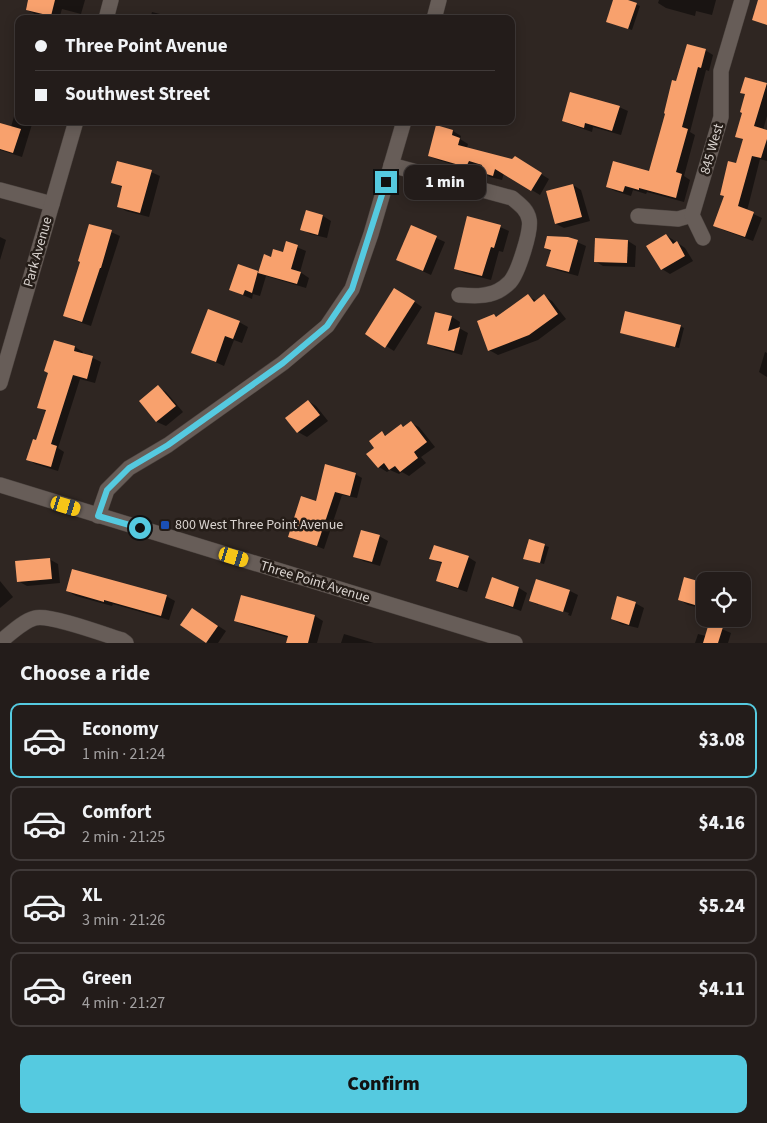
<!DOCTYPE html>
<meta charset="utf-8">
<style>
body{margin:0;font-family:"Source Sans 3",sans-serif;background:#2f2927;color:#f1f3f6;height:100vh;display:flex;flex-direction:column;font-size:19px;white-space:nowrap}
*{box-sizing:border-box;margin:0}
p{font-size:16px;color:#a3a1a2}
.icon{flex:none;width:28px;height:28px;fill:none;stroke:currentColor;stroke-width:2;stroke-linecap:round;stroke-linejoin:round}
.map{position:relative;height:643px;overflow:hidden}
.panel{display:flex;flex-direction:column;background:#231c1a;flex:1}
.panel>*{flex:none}
.hud{position:absolute;left:15px;top:15px;width:500px;height:110px;border-radius:10px;box-shadow:0 2px 12px #0003,0 0 0 1px #403a39;display:grid;align-content:center;height:110px;padding:0 20px;background:#231c1a}
.buttons{position:absolute;left:696px;top:572px;display:grid;gap:10px}
.buttons a{display:grid;place-items:center;width:55px;height:55px;border-radius:10px;background:#231c1a;box-shadow:0 2px 12px #0003,0 0 0 1px #403a39;font-size:25px}
.end{position:absolute;width:22px;height:22px;margin:-11px;border:6px solid #55cae0;background:#111;box-shadow:0 0 0 2px #111}
.from{border-radius:50%}
.bubble{position:absolute;height:35px;border-radius:10px;background:#231c1a;box-shadow:0 2px 12px #0003,0 0 0 1px #403a39;font-size:16px;font-weight:800;line-height:35px;text-align:center}
.car{position:absolute;width:15px;height:30px;margin:-15px -8px;border-radius:6px;box-shadow:0 0 4px 1px #0007;background:linear-gradient(#f5c518 24%,#345 0 40%,#f5c518 0 76%,#345 0 86%,#f5c518 0)}
.hud b{display:flex;align-items:center;gap:18px;height:48px;font-size:19px}
.hud b+b{border-top:1px solid #403a39}
.hud i{width:12px;height:12px;background:#f1f3f6}
ul{padding:0;list-style:none}
li{display:flex;align-items:center;gap:15px;height:75px;margin:0 10px 8px;padding:0 10px;border:2px solid #403a39;border-radius:10px}
li div{flex:1}
li b{display:block;font-size:19px}
li em{font-style:normal;font-weight:800}
li.selected{border-color:#55cae0}
li>.icon{width:45px;height:45px;stroke-width:1.5}
h2{padding:0 20px;font-size:22px;line-height:60px}
.primary-button{display:flex;gap:10px;margin-top:auto;padding:10px 20px}
.primary-button a{flex:1;height:58px;border-radius:10px;background:#55cae0;color:#111;font-size:20px;font-weight:800;line-height:58px;text-align:center}
.map>svg:first-child{display:block}
.shadow{fill:#0007}
.building{fill:#f8a16d}
.lines{fill:none;stroke-linecap:round;stroke-linejoin:round}
.minor-casing{stroke:#4a423e;stroke-width:16}
.minor{stroke:#675d58;stroke-width:15}
.route{stroke:#55cae0;stroke-width:6}
.transit-dot{fill:#1a4fb4;stroke:#251d18;stroke-width:2}
.labels{text-anchor:middle;dominant-baseline:central;stroke-width:5;stroke-linejoin:round;paint-order:stroke}
.street-label{font-size:14px;fill:#dad4d0;stroke:#251d18}
.poi-label{font-size:14px;fill:#dad4d0;stroke:#251d18;text-anchor:start}
</style>
<div class="map">
<svg width="767" height="643" viewBox="0 0 767 643">
<rect width="100%" height="100%" fill="#2f2622"/>
<g class="shadow">
<path d="M 30,0 L 85,0 L 81,14 L 62,9 L 59,19 L 35,14 L 27,10 Z"/>
<path d="M 614,0 L 624,0 L 640,6 L 632,30 L 611,23 Z"/>
<path d="M 659,0 L 716,0 L 712,15 L 696,11 L 695,16 L 666,8 L 658,3 Z"/>
<path d="M 152,12 L 176,18 L 177,19 L 150,19 Z"/>
<path d="M 705,50 L 713,55 L 709,71 L 706,70 L 690,132 L 695,135 L 684,176 L 690,180 L 684,202 L 647,192 L 646,194 L 633,190 L 631,196 L 615,191 L 607,187 L 650,173 L 677,83 Z"/>
<path d="M 746,78 L 767,84 L 767,116 L 763,130 L 767,131 L 767,161 L 760,159 L 747,211 L 762,218 L 753,241 L 723,230 L 715,225 L 744,140 L 736,136 L 744,113 L 746,95 L 742,92 Z"/>
<path d="M 19,99 L 19,121 L 33,121 L 22,157 L 0,150 L 0,124 L 11,127 Z"/>
<path d="M 619,107 L 628,111 L 621,135 L 593,127 L 592,132 L 572,125 L 563,121 Z"/>
<path d="M 139,121 L 150,121 L 149,124 Z"/>
<path d="M 453,131 L 461,136 L 460,139 L 468,144 L 467,148 L 513,161 L 515,158 L 549,179 L 540,195 L 504,173 L 502,180 L 490,177 L 482,172 L 483,167 L 478,165 L 475,171 L 438,160 L 429,156 Z"/>
<path d="M 151,172 L 160,176 L 149,217 L 126,211 L 118,206 L 123,188 L 113,182 Z"/>
<path d="M 573,185 L 581,190 L 590,221 L 564,228 L 556,224 Z"/>
<path d="M 307,212 L 323,216 L 331,221 L 327,238 L 310,234 L 302,229 Z"/>
<path d="M 412,227 L 445,242 L 431,275 L 398,260 Z"/>
<path d="M 500,227 L 509,231 L 503,252 L 499,251 L 491,280 L 464,273 L 456,268 Z"/>
<path d="M 111,232 L 120,236 L 91,326 L 73,320 L 64,315 Z"/>
<path d="M 666,235 L 685,248 L 693,261 L 670,274 L 662,269 Z"/>
<path d="M 0,237 L 6,240 L 0,260 Z"/>
<path d="M 568,238 L 586,246 L 578,276 L 556,270 L 548,265 L 552,252 L 545,248 Z"/>
<path d="M 628,241 L 636,246 L 635,267 L 603,266 L 595,261 Z"/>
<path d="M 287,243 L 306,251 L 300,272 L 309,278 L 306,288 L 266,276 L 260,296 L 253,294 L 252,299 L 231,290 L 238,266 L 259,273 L 272,258 L 284,254 Z"/>
<path d="M 403,294 L 422,307 L 394,351 L 386,346 Z"/>
<path d="M 528,296 L 537,301 L 544,296 L 552,301 L 566,319 L 538,340 L 498,355 L 489,350 L 494,315 L 498,318 Z"/>
<path d="M 436,313 L 452,317 L 460,322 L 459,328 L 468,333 L 462,355 L 437,348 L 429,344 Z"/>
<path d="M 239,322 L 248,327 L 242,343 L 234,340 L 224,366 L 193,352 Z"/>
<path d="M 680,326 L 684,328 L 679,348 L 621,333 Z"/>
<path d="M 55,341 L 75,347 L 83,352 L 82,355 L 93,358 L 101,362 L 95,383 L 80,379 L 58,448 L 64,452 L 58,471 L 35,464 L 28,459 L 37,442 L 47,412 L 38,407 L 49,373 Z"/>
<path d="M 765,352 L 767,353 L 767,377 L 759,372 Z"/>
<path d="M 158,387 L 166,392 L 183,412 L 166,426 L 157,422 L 140,402 Z"/>
<path d="M 308,401 L 316,406 L 328,421 L 307,437 L 298,432 L 287,418 Z"/>
<path d="M 411,423 L 419,427 L 435,447 L 421,457 L 426,463 L 409,476 L 402,472 L 399,474 L 390,470 L 387,472 L 379,467 L 376,448 L 382,433 L 387,436 L 401,425 L 404,427 Z"/>
<path d="M 355,474 L 362,478 L 357,498 L 342,495 L 324,549 L 289,536 L 317,502 Z"/>
<path d="M 379,536 L 388,541 L 380,566 L 363,561 L 355,556 Z"/>
<path d="M 530,541 L 549,547 L 544,564 L 529,560 Z"/>
<path d="M 468,557 L 476,562 L 467,592 L 446,585 L 437,580 L 442,564 L 431,558 Z"/>
<path d="M 49,559 L 58,564 L 60,583 L 27,586 L 18,581 Z"/>
<path d="M 493,579 L 519,588 L 527,593 L 521,611 L 495,602 L 487,597 Z"/>
<path d="M 0,581 L 13,597 L 0,608 Z"/>
<path d="M 705,584 L 705,609 L 688,605 L 680,600 Z"/>
<path d="M 67,591 L 166,596 L 175,601 L 169,620 L 113,604 L 112,606 L 76,596 Z"/>
<path d="M 570,591 L 578,595 L 571,616 L 568,615 L 569,613 L 538,603 L 538,605 L 530,601 Z"/>
<path d="M 242,596 L 315,616 L 323,621 L 317,643 L 290,643 L 289,638 L 244,625 L 236,620 Z"/>
<path d="M 635,603 L 644,608 L 638,628 L 621,624 L 612,619 Z"/>
<path d="M 200,614 L 226,631 L 218,643 L 208,643 L 181,625 Z"/>
<path d="M 710,624 L 731,633 L 728,643 L 695,643 L 698,634 L 706,636 Z"/>
<path d="M 344,634 L 374,643 L 341,643 Z"/>
</g>
<g class="building">
<path d="M 28,0 L 55,0 L 51,16 L 26,10 Z"/>
<path d="M 613,0 L 628,0 L 637,3 L 628,29 L 606,22 Z"/>
<path d="M 758,0 L 767,0 L 767,25 L 752,20 Z"/>
<path d="M 687,44 L 706,49 L 701,68 L 698,67 L 682,127 L 688,129 L 676,172 L 682,174 L 676,198 L 639,188 L 639,190 L 625,186 L 623,192 L 606,187 L 613,161 L 649,171 L 665,114 L 664,113 L 672,80 L 676,81 Z"/>
<path d="M 745,77 L 767,83 L 754,126 L 767,130 L 767,139 L 761,158 L 752,156 L 738,206 L 754,212 L 745,237 L 713,226 L 724,196 L 720,195 L 728,161 L 736,163 L 743,139 L 735,137 L 742,113 L 740,112 L 745,94 L 740,93 Z"/>
<path d="M 570,92 L 620,106 L 612,131 L 585,123 L 584,128 L 562,121 Z"/>
<path d="M 0,123 L 21,129 L 13,153 L 0,149 Z"/>
<path d="M 436,125 L 453,130 L 452,135 L 460,138 L 458,145 L 512,159 L 515,156 L 542,173 L 531,191 L 495,169 L 493,176 L 480,172 L 482,165 L 469,161 L 466,167 L 428,156 Z"/>
<path d="M 117,161 L 152,170 L 140,213 L 117,207 L 122,186 L 111,183 Z"/>
<path d="M 573,184 L 582,217 L 555,224 L 546,191 Z"/>
<path d="M 306,210 L 323,215 L 318,235 L 300,230 Z"/>
<path d="M 467,216 L 501,225 L 494,248 L 491,247 L 482,276 L 454,269 Z"/>
<path d="M 89,224 L 112,230 L 101,268 L 100,268 L 82,322 L 63,316 L 80,262 L 78,261 Z"/>
<path d="M 411,225 L 437,236 L 423,271 L 396,260 Z"/>
<path d="M 666,234 L 673,244 L 677,241 L 685,256 L 661,270 L 646,246 Z"/>
<path d="M 547,236 L 568,237 L 578,240 L 569,272 L 546,266 L 551,250 L 544,248 Z"/>
<path d="M 595,238 L 628,240 L 627,263 L 594,262 Z"/>
<path d="M 286,241 L 298,245 L 291,269 L 301,272 L 297,284 L 258,273 L 264,254 L 271,257 L 273,249 L 283,252 Z"/>
<path d="M 238,264 L 258,271 L 252,293 L 245,290 L 243,295 L 229,290 Z"/>
<path d="M 394,288 L 415,301 L 385,348 L 365,334 Z"/>
<path d="M 528,294 L 534,302 L 544,294 L 558,314 L 529,335 L 488,351 L 477,321 L 494,314 L 496,317 Z"/>
<path d="M 208,309 L 240,321 L 233,339 L 225,336 L 216,362 L 191,353 Z"/>
<path d="M 625,311 L 681,325 L 675,347 L 620,333 Z"/>
<path d="M 435,312 L 452,316 L 448,331 L 460,327 L 454,351 L 427,344 Z"/>
<path d="M 54,340 L 75,346 L 74,351 L 93,356 L 87,379 L 73,375 L 51,444 L 57,446 L 51,467 L 26,460 L 33,439 L 36,440 L 46,410 L 37,408 L 48,373 L 44,371 Z"/>
<path d="M 158,385 L 176,406 L 156,422 L 139,401 Z"/>
<path d="M 308,400 L 320,415 L 297,433 L 285,418 Z"/>
<path d="M 411,421 L 427,442 L 414,452 L 418,458 L 400,472 L 395,466 L 389,470 L 384,463 L 378,468 L 366,454 L 374,448 L 369,441 L 382,431 L 385,436 L 401,424 L 403,427 Z"/>
<path d="M 325,464 L 356,473 L 350,496 L 335,492 L 317,546 L 288,537 L 301,496 L 316,501 Z"/>
<path d="M 361,530 L 380,535 L 372,562 L 353,557 Z"/>
<path d="M 529,539 L 545,544 L 540,563 L 523,559 Z"/>
<path d="M 434,545 L 469,556 L 458,588 L 436,581 L 442,562 L 429,559 Z"/>
<path d="M 50,558 L 52,579 L 17,582 L 15,561 Z"/>
<path d="M 72,569 L 167,595 L 161,616 L 104,600 L 104,602 L 66,591 Z"/>
<path d="M 492,577 L 519,587 L 513,607 L 485,598 Z"/>
<path d="M 684,577 L 705,583 L 705,608 L 678,600 Z"/>
<path d="M 536,579 L 570,590 L 563,612 L 529,601 Z"/>
<path d="M 241,595 L 315,615 L 308,643 L 286,643 L 288,636 L 234,621 Z"/>
<path d="M 617,596 L 636,602 L 629,625 L 611,619 Z"/>
<path d="M 192,608 L 218,626 L 206,643 L 180,625 Z"/>
<path d="M 709,623 L 723,627 L 718,643 L 703,643 Z"/>
</g>
<g class="lines">
<g class="minor-casing">
<g id="minor">
<path d="M 106,19 L 111,0"/>
<path d="M 434,19 L 439,0"/>
<path d="M 391,165 L 512,198 C 519,204 527,209 529,219 C 532,230 518,273 510,282 C 507,285 502,289 498,291 C 486,297 472,296 459,295"/>
<path d="M 0,190 L 52,204"/>
<path d="M 638,216 L 678,219 L 692,215"/>
<path d="M 703,238 L 692,215 L 721,117 L 721,71 L 742,0"/>
<path d="M 0,383 L 76,121"/>
<path d="M 0,485 L 515,643"/>
<path d="M 98,516 L 107,490 L 129,468 L 168,445 L 283,363 L 327,326 L 352,289 L 371,234 L 404,121"/>
<path d="M 0,642 C 10,634 23,621 35,618 C 50,614 106,635 122,640 L 126,643"/>
</g>
</g>
<use href="#minor" class="minor"/>
</g>
<g class="lines">
<path class="route" d="M 140,528 L 98,516 L 107,490 L 129,468 L 168,445 L 283,363 L 327,326 L 352,289 L 386,182"/>
</g>
<rect class="transit-dot" x="160" y="520" width="10" height="10" rx="2.5"/>
<g class="labels">
<g class="street-label">
<text transform="translate(712 149) rotate(-74)">845 West</text>
<text transform="translate(38 252) rotate(-74)">Park Avenue</text>
<text transform="translate(315 582) rotate(17)">Three Point Avenue</text>
</g>
<g class="poi-label">
<text x="175" y="525">800 West Three Point Avenue</text>
</g>
</g>
</svg>
<div class="buttons">
<a><svg class="icon" aria-label="locate" viewBox="0 0 24 24"><circle cx="12" cy="12" r="6"/><path d="M12 2v4M12 18v4M2 12h4M18 12h4"/></svg></a>
</div>
<i class="end from" style="left:140px;top:528px"></i>
<i class="end" style="left:386px;top:182px"></i>
<div class="bubble" style="left:404px;top:165px;width:82px">1 min</div>
<i class="car" style="left:66px;top:506px;rotate:107deg"></i>
<i class="car" style="left:234px;top:557px;rotate:107deg"></i>
<div class="hud">
<b><i class="from"></i>Three Point Avenue</b>
<b><i></i>Southwest Street</b>
</div>
</div>
<section class="panel">
<h2>Choose a ride</h2>
<ul>
<li class="selected"><svg class="icon" aria-label="car" viewBox="0 0 24 24"><path d="M5 17H2v-5l4-1 3-4h7l3 4 3 1v5h-3M9 17h6M6 11h13"/><circle cx="7" cy="17" r="2"/><circle cx="17" cy="17" r="2"/></svg><div><b>Economy</b><p>1 min · 21:24</p></div><em>$3.08</em></li>
<li><svg class="icon" aria-label="car" viewBox="0 0 24 24"><path d="M5 17H2v-5l4-1 3-4h7l3 4 3 1v5h-3M9 17h6M6 11h13"/><circle cx="7" cy="17" r="2"/><circle cx="17" cy="17" r="2"/></svg><div><b>Comfort</b><p>2 min · 21:25</p></div><em>$4.16</em></li>
<li><svg class="icon" aria-label="car" viewBox="0 0 24 24"><path d="M5 17H2v-5l4-1 3-4h7l3 4 3 1v5h-3M9 17h6M6 11h13"/><circle cx="7" cy="17" r="2"/><circle cx="17" cy="17" r="2"/></svg><div><b>XL</b><p>3 min · 21:26</p></div><em>$5.24</em></li>
<li><svg class="icon" aria-label="car" viewBox="0 0 24 24"><path d="M5 17H2v-5l4-1 3-4h7l3 4 3 1v5h-3M9 17h6M6 11h13"/><circle cx="7" cy="17" r="2"/><circle cx="17" cy="17" r="2"/></svg><div><b>Green</b><p>4 min · 21:27</p></div><em>$4.11</em></li>
</ul>
<div class="primary-button"><a>Confirm</a></div>
</section>
